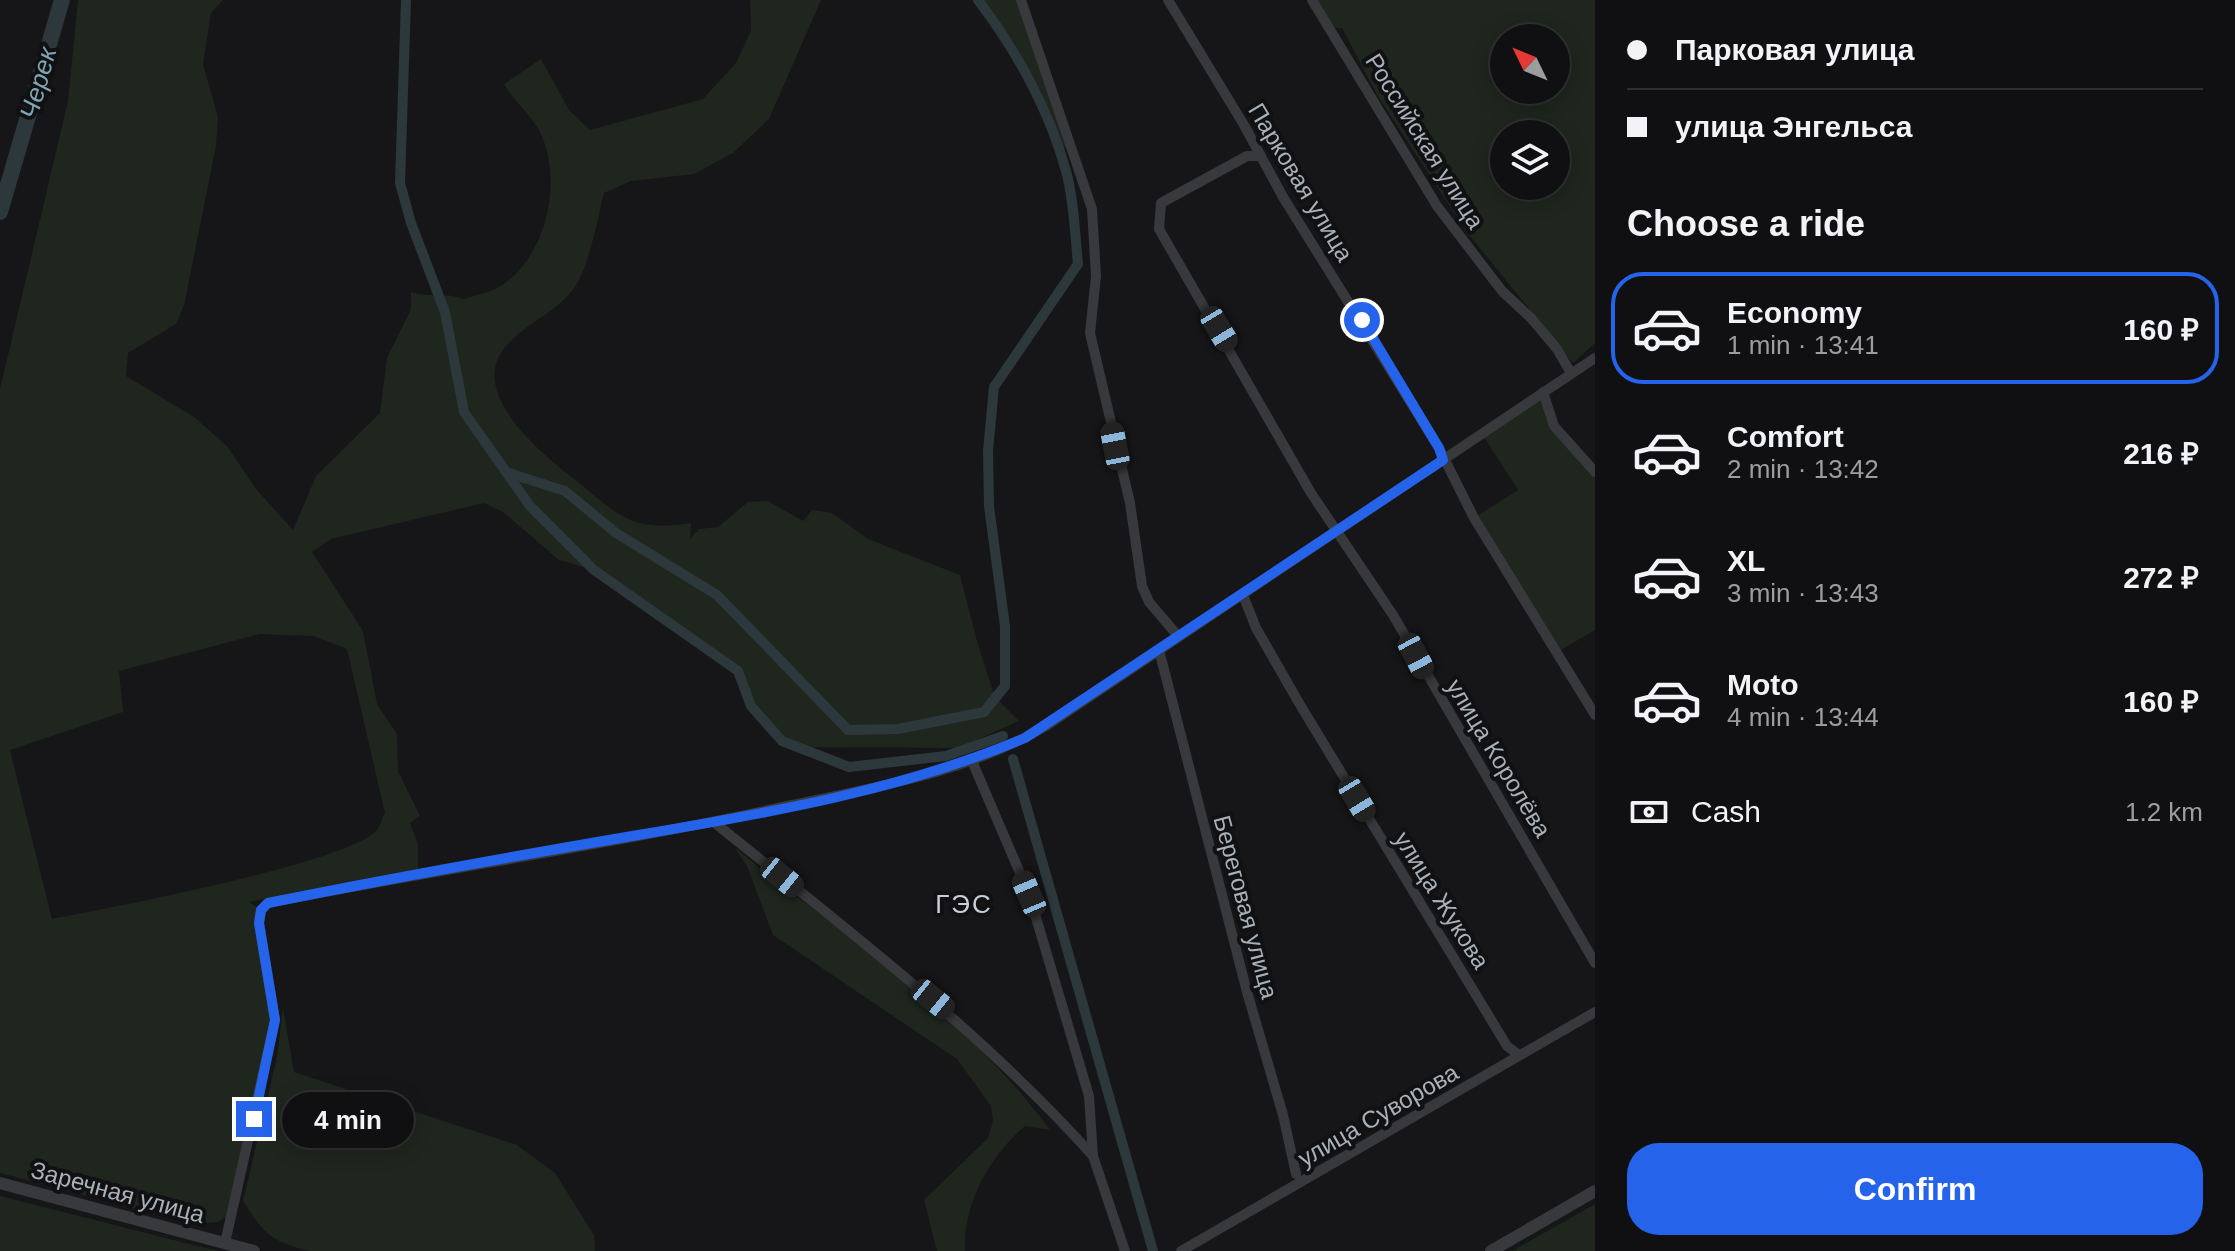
<!DOCTYPE html>
<meta charset="utf-8">
<style>
body{margin:0;font-family:Helvetica,sans-serif;background:#1e1e20;color:#f1f3f6;height:100vh;display:flex;flex-direction:column;font-size:30px;white-space:nowrap}
*{box-sizing:border-box;margin:0}
p{font-size:26px;color:#9c9d9f}
.icon{flex:none;width:44px;height:44px;fill:none;stroke:currentColor;stroke-width:2;stroke-linecap:round;stroke-linejoin:round}
.map{position:relative;flex:1;overflow:hidden}
.drawer{display:flex;flex-direction:column;background:#101012;width:640px}
.drawer>*{flex:none}
.banner{display:grid;align-content:center;height:176px;padding:0 32px;background:#101012}
.needle{width:52px;rotate:313deg}
.buttons{position:absolute;left:1490px;top:24px;display:grid;gap:16px}
.buttons a{display:grid;place-items:center;width:80px;height:80px;border-radius:50%;background:#101012;box-shadow:0 4px 20px #0003,0 0 0 2px #303032;font-size:40px}
.end{position:absolute;width:36px;height:36px;margin:-18px;border:10px solid #2563eb;background:#fff;box-shadow:0 0 0 4px #fff}
.from{border-radius:50%}
.bubble{position:absolute;height:56px;border-radius:28px;background:#101012;box-shadow:0 4px 20px #0003,0 0 0 2px #303032;font-size:26px;font-weight:700;line-height:56px;text-align:center}
.car{position:absolute;width:24px;height:48px;margin:-24px -12px;border-radius:10px;box-shadow:0 0 6px 2px #0007;background:linear-gradient(#222 24%,#8ab4d8 0 40%,#222 0 76%,#8ab4d8 0 86%,#222 0)}
.banner b{display:flex;align-items:center;gap:28px;height:76px;font-size:30px}
.banner b+b{border-top:2px solid #303032}
.banner i{width:20px;height:20px;background:#f1f3f6}
ul{padding:0;list-style:none}
li{display:flex;align-items:center;gap:24px;height:112px;margin:0 16px 12px;padding:0 16px;border:4px solid transparent;border-radius:32px}
li div{flex:1}
li b{display:block;font-size:30px}
li em{font-style:normal;font-weight:700}
li.selected{border-color:#2563eb}
li>.icon{width:72px;height:72px;stroke-width:1.5}
h2{padding:0 32px;font-size:36px;line-height:96px}
.pay{display:flex;align-items:center;gap:20px;height:88px;padding:0 32px;font-size:30px}
.pay p{margin-inline-start:auto}
.primary-button{display:flex;gap:16px;margin-top:auto;padding:16px 32px}
.primary-button a{flex:1;height:92px;border-radius:32px;background:#2563eb;color:#fff;font-size:32px;font-weight:700;line-height:92px;text-align:center}
main{display:flex;flex:1;min-height:0}
.map>svg:first-child{display:block}
.green{fill:#1e261e;fill-rule:evenodd}
.lines{fill:none;stroke-linecap:round;stroke-linejoin:round}
.canal{stroke:#2c383c;stroke-width:10}
.river{stroke:#2c383c;stroke-width:16}
.minor{stroke:#37393d;stroke-width:10}
.tertiary{stroke:#37393d;stroke-width:12}
.route{stroke:#2563eb;stroke-width:10}
.labels{text-anchor:middle;dominant-baseline:central;stroke-width:8;stroke-linejoin:round;paint-order:stroke}
.street-label{font-size:24px;fill:#a8b0b8;stroke:#111113}
.water-label{font-size:26px;font-style:italic;fill:#7fa4b3;stroke:#111113}
.neighbourhood-label{font-size:26px;letter-spacing:2px;fill:#c9ced4;stroke:#111113}
</style>
<main>
<div class="map">
<svg width="1595" height="1251" viewBox="0 0 1595 1251">
<rect width="100%" height="100%" fill="#161618"/>
<g class="green">
<path d="M 78,0 L 223,0 L 211,13 L 203,64 L 218,117 L 216,146 L 184,305 L 176,324 L 128,353 L 126,376 L 194,417 L 227,446 L 256,489 L 293,530 L 316,476 L 380,413 L 387,358 L 411,309 L 411,292 C 429,298 447,292 464,299 C 475,295 489,293 499,287 C 545,259 562,187 543,139 C 536,119 514,102 504,84 L 541,59 L 569,110 L 590,130 L 703,99 L 736,63 L 751,31 L 750,0 L 821,0 L 769,119 L 733,153 L 694,174 L 631,181 L 604,193 C 597,220 589,270 572,291 C 554,313 524,325 506,346 C 466,392 541,453 573,478 C 619,514 628,533 691,523 L 690,539 L 699,529 L 718,527 L 748,502 L 768,501 L 803,521 L 812,510 L 832,513 L 868,539 L 960,575 L 978,645 L 995,697 L 1019,721 L 958,748 L 797,747 L 782,741 L 751,706 L 738,671 L 594,570 L 559,560 L 503,512 L 484,503 L 331,539 L 312,552 L 363,631 L 377,704 L 397,734 L 398,771 L 420,816 L 410,823 L 418,844 L 418,869 L 249,902 L 261,910 L 275,1020 L 232,1212 L 218,1222 L 193,1224 L 0,1173 L 0,389 L 68,101 ZM 260,634 L 314,636 L 347,649 L 385,813 C 382,818 380,826 377,830 C 348,863 105,909 52,919 L 10,750 L 123,712 L 119,671 Z"/>
<path d="M 978,0 L 1021,0 L 1071,144 L 1059,151 L 1020,61 Z"/>
<path d="M 1312,0 L 1595,0 L 1595,343 L 1573,363 L 1466,231 L 1377,95 L 1342,28 L 1330,28 ZM 1504,38 L 1556,38 L 1556,90 L 1504,90 ZM 1504,134 L 1556,134 L 1556,186 L 1504,186 Z"/>
<path d="M 1543,392 L 1554,426 L 1595,472 L 1595,630 L 1556,653 L 1474,518 L 1518,490 L 1482,434 Z"/>
<path d="M 734,847 C 843,935 966,1016 1050,1130 L 1025,1126 C 989,1157 963,1204 965,1251 L 937,1251 L 924,1200 L 988,1138 L 993,1121 L 991,1106 L 957,1059 L 773,935 L 747,866 Z"/>
<path d="M 283,1008 L 294,1072 L 517,1145 L 555,1173 L 594,1235 L 595,1251 L 308,1251 C 271,1241 263,1233 243,1201 L 277,1057 Z"/>
<path d="M 0,1196 L 217,1251 L 0,1251 Z"/>
<path d="M 1595,1204 L 1595,1251 L 1512,1251 Z"/>
</g>
<g class="lines">
<g class="canal">
<path d="M 406,0 L 400,183 L 411,223 L 445,312 L 464,412 L 530,506 L 594,570 L 738,671 L 751,706 L 782,741 L 849,767 L 946,756 L 1003,736"/>
<path d="M 506,472 L 565,491 L 616,533 L 717,595 L 848,730 L 898,729 L 984,712 L 1005,686 L 1005,626 L 989,506 L 988,451 L 994,387 L 1078,264 C 1075,234 1074,200 1066,171 C 1049,110 1016,50 978,0"/>
<path d="M 1013,759 L 1153,1251"/>
</g>
<path class="river" d="M 0,212 L 62,0"/>
<g class="minor">
<path d="M 1021,0 L 1092,209 L 1096,276 L 1090,333 L 1130,503 L 1142,586 L 1149,602 L 1178,636"/>
<path d="M 1168,0 L 1244,125 L 1283,197 L 1439,448 L 1474,518 L 1595,715"/>
<path d="M 1312,0 L 1437,206 L 1502,291 L 1531,318 L 1557,349 L 1571,373"/>
<path d="M 1261,156 L 1247,156 L 1161,203 L 1159,229 L 1311,493 L 1393,615 L 1595,963"/>
<path d="M 1543,392 L 1554,426 L 1595,472"/>
<path d="M 1243,595 L 1256,628 L 1299,703 L 1507,1046 L 1519,1055"/>
<path d="M 1159,650 L 1247,992 L 1283,1115 L 1296,1174"/>
<path d="M 972,761 L 1029,894 L 1089,1096 L 1093,1156 L 1125,1251"/>
<path d="M 715,823 C 846,929 980,1030 1093,1156"/>
<path d="M 225,1243 L 275,1020 L 259,923 L 261,910 L 268,903 C 440,869 615,844 787,806 C 876,787 966,773 1046,726 L 1595,358"/>
<path d="M 1181,1251 L 1595,1012"/>
</g>
<g class="tertiary">
<path d="M 0,1183 L 254,1251"/>
<path d="M 1491,1251 L 1595,1191"/>
</g>
</g>
<g class="lines">
<path class="route" d="M 254,1119 L 275,1020 L 259,923 L 261,910 L 268,903 C 391,878 515,856 638,835 C 769,813 902,790 1025,738 L 1443,460 L 1439,448 L 1362,320"/>
</g>
<g class="labels">
<g class="street-label">
<text transform="translate(1425 141) rotate(58)">Российская улица</text>
<text transform="translate(1301 182) rotate(59)">Парковая улица</text>
<text transform="translate(1499 758) rotate(59)">улица Королёва</text>
<text transform="translate(1442 900) rotate(58)">улица Жукова</text>
<text transform="translate(1246 907) rotate(75)">Береговая улица</text>
<text transform="translate(1378 1115) rotate(-30)">улица Суворова</text>
<text transform="translate(118 1192) rotate(15)">Заречная улица</text>
</g>
<g class="water-label">
<text transform="translate(38 83) rotate(-74)">Черек</text>
</g>
<g class="neighbourhood-label">
<text x="964" y="904">ГЭС</text>
</g>
</g>
</svg>
<div class="buttons">
<a><svg class="needle" viewBox="-14 -14 28 28"><path d="M0-13l5 13h-10z" fill="#e53935"/><path d="M0 13l5-13h-10z" fill="#9c9d9f"/></svg></a>
<a><svg class="icon" aria-label="layers" viewBox="0 0 24 24"><path d="M12 4l9 5-9 5-9-5zM3 14l9 5 9-5"/></svg></a>
</div>
<i class="end from" style="left:1362px;top:320px"></i>
<i class="end" style="left:254px;top:1119px"></i>
<div class="bubble" style="left:282px;top:1092px;width:132px">4 min</div>
<i class="car" style="left:1219px;top:329px;rotate:149deg"></i>
<i class="car" style="left:1115px;top:446px;rotate:349deg"></i>
<i class="car" style="left:1416px;top:656px;rotate:152deg"></i>
<i class="car" style="left:1357px;top:799px;rotate:149deg"></i>
<i class="car" style="left:782px;top:877px;rotate:129deg"></i>
<i class="car" style="left:1029px;top:894px;rotate:337deg"></i>
<i class="car" style="left:933px;top:999px;rotate:129deg"></i>
</div>
<section class="drawer">
<div class="banner">
<b><i class="from"></i>Парковая улица</b>
<b><i></i>улица Энгельса</b>
</div>
<h2>Choose a ride</h2>
<ul>
<li class="selected"><svg class="icon" aria-label="car" viewBox="0 0 24 24"><path d="M5 17H2v-5l4-1 3-4h7l3 4 3 1v5h-3M9 17h6M6 11h13"/><circle cx="7" cy="17" r="2"/><circle cx="17" cy="17" r="2"/></svg><div><b>Economy</b><p>1 min · 13:41</p></div><em>160 ₽</em></li>
<li><svg class="icon" aria-label="car" viewBox="0 0 24 24"><path d="M5 17H2v-5l4-1 3-4h7l3 4 3 1v5h-3M9 17h6M6 11h13"/><circle cx="7" cy="17" r="2"/><circle cx="17" cy="17" r="2"/></svg><div><b>Comfort</b><p>2 min · 13:42</p></div><em>216 ₽</em></li>
<li><svg class="icon" aria-label="car" viewBox="0 0 24 24"><path d="M5 17H2v-5l4-1 3-4h7l3 4 3 1v5h-3M9 17h6M6 11h13"/><circle cx="7" cy="17" r="2"/><circle cx="17" cy="17" r="2"/></svg><div><b>XL</b><p>3 min · 13:43</p></div><em>272 ₽</em></li>
<li><svg class="icon" aria-label="car" viewBox="0 0 24 24"><path d="M5 17H2v-5l4-1 3-4h7l3 4 3 1v5h-3M9 17h6M6 11h13"/><circle cx="7" cy="17" r="2"/><circle cx="17" cy="17" r="2"/></svg><div><b>Moto</b><p>4 min · 13:44</p></div><em>160 ₽</em></li>
</ul>
<div class="pay"><svg class="icon" aria-label="cash" viewBox="0 0 24 24"><path d="M3 7h18v10H3z"/><circle cx="12" cy="12" r="2"/></svg>Cash<p>1.2 km</p></div>
<div class="primary-button"><a>Confirm</a></div>
</section>
</main>
